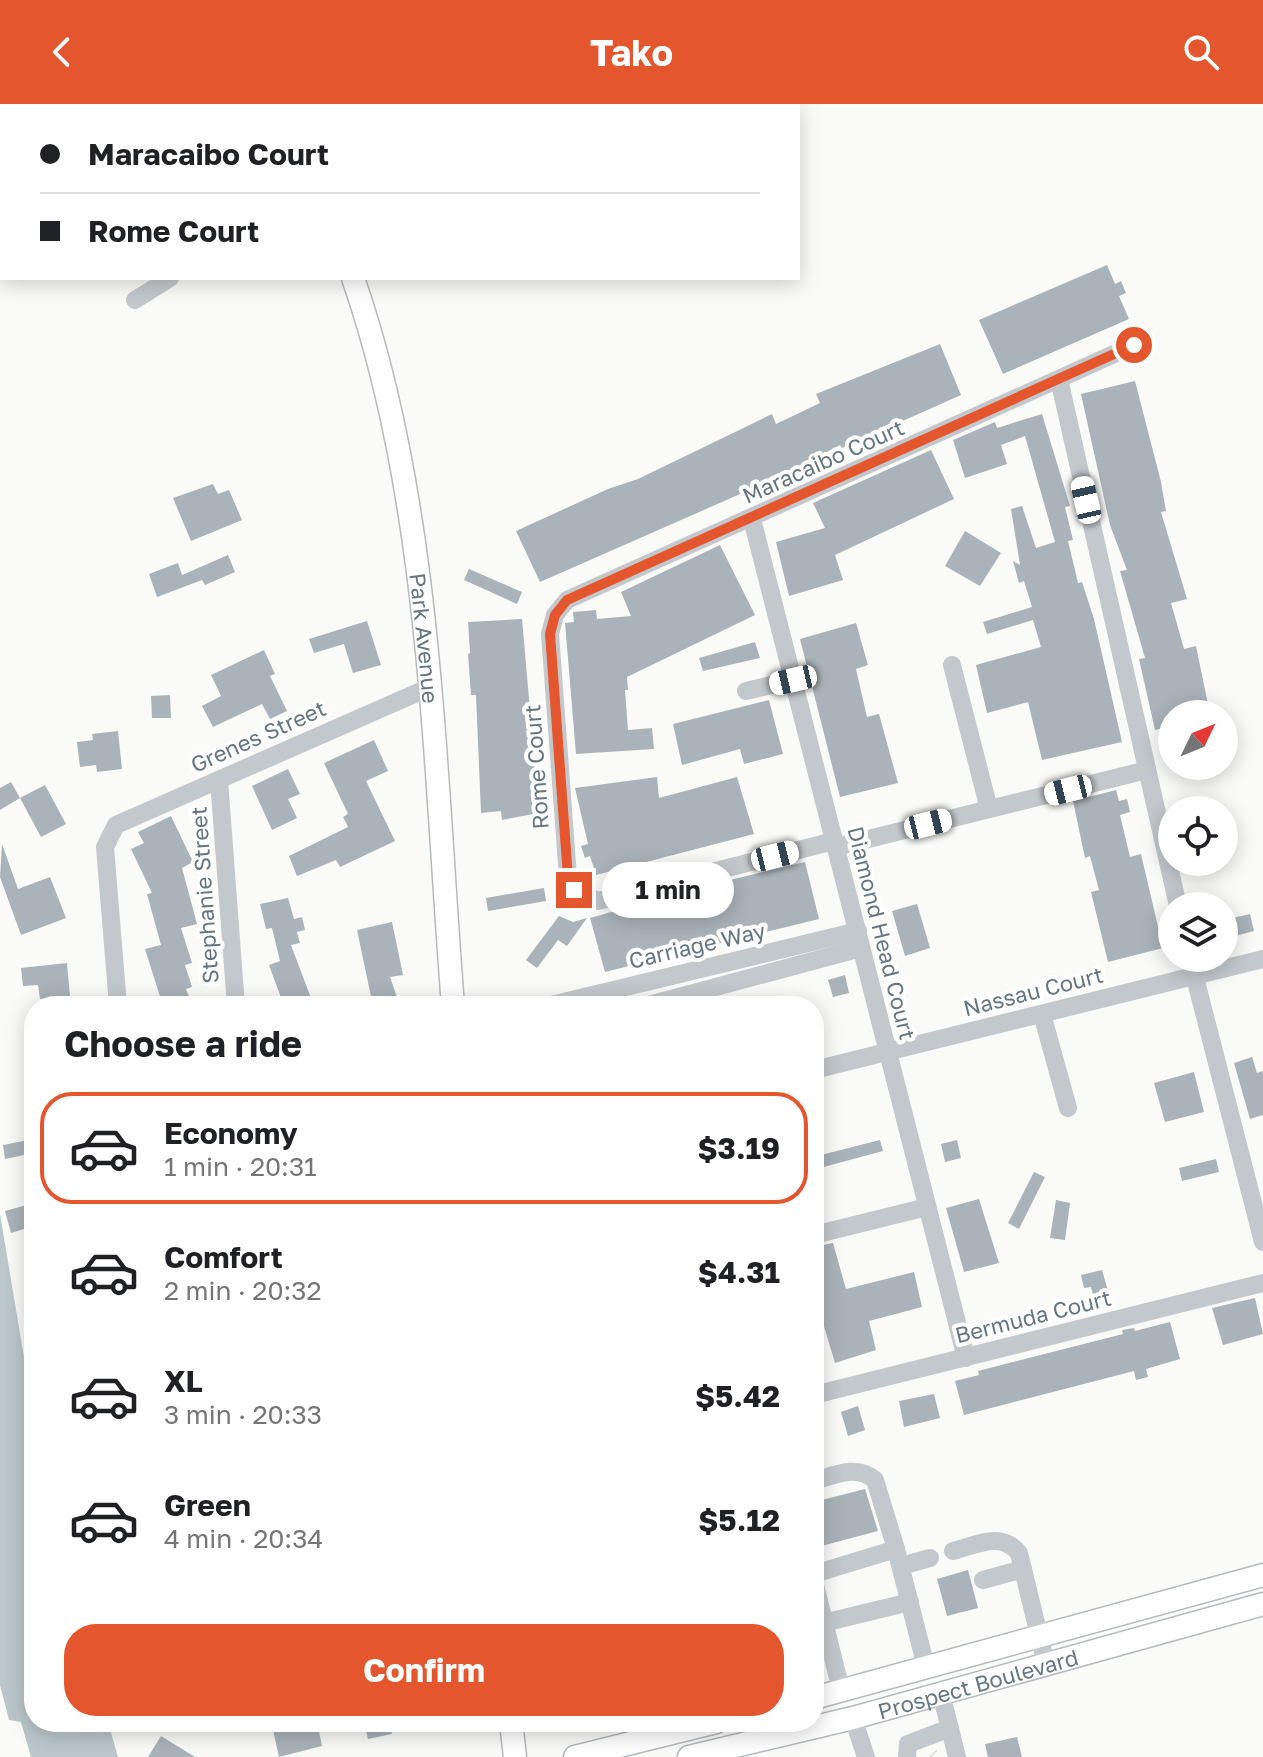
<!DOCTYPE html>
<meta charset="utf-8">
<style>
body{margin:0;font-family:"Golos Text",sans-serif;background:#f6f6f6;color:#202124;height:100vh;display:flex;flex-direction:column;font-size:30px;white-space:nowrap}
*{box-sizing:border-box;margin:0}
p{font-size:26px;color:#757577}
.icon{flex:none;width:44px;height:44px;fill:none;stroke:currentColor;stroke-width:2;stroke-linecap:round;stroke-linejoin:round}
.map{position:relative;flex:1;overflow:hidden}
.panel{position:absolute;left:24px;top:892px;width:800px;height:736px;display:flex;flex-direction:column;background:#fff;border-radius:32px;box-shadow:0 4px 20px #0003}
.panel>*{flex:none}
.top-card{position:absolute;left:0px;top:0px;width:800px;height:176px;box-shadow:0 4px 20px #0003;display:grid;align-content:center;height:176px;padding:0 40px;background:#fff}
.needle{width:52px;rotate:47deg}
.fabs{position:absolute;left:1158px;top:596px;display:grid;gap:16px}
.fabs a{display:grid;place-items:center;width:80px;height:80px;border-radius:50%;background:#fff;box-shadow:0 4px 20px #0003;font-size:40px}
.end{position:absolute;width:36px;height:36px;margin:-18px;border:10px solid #e4572e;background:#fff;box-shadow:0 0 0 4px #fff}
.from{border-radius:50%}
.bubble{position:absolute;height:56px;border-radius:28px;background:#fff;box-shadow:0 4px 20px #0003;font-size:26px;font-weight:700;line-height:56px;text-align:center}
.car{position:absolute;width:24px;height:48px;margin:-24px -12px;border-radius:10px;box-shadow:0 0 6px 2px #0007;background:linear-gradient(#fff 24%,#345 0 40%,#fff 0 76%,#345 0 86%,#fff 0)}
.top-card b{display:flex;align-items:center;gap:28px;height:76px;font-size:30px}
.top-card b+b{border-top:2px solid #e0e0e0}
.top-card i{width:20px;height:20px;background:#202124}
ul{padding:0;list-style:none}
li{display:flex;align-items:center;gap:24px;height:112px;margin:0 16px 12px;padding:0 24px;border:4px solid transparent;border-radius:32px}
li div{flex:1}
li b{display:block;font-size:30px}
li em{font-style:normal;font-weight:700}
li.active{border-color:#e4572e}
li>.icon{width:72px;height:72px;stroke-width:1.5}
h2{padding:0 40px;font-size:36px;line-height:96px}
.action{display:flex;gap:16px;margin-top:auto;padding:16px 40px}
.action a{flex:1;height:92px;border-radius:32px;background:#e4572e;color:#fff;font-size:32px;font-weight:700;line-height:92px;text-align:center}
header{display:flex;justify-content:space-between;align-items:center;height:104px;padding:0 40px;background:#e4572e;color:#fff;font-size:36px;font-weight:700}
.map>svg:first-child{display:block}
.water{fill:#bbc7cb}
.building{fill:#aab3b9}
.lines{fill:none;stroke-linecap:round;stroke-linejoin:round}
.minor-tunnel{stroke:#d5d9db;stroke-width:18;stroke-dasharray:18 9;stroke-linecap:butt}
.major-casing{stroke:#b5babe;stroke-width:25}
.minor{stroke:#c3c8cc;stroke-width:18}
.major{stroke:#fff;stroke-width:22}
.route{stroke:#e4572e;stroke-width:10}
.labels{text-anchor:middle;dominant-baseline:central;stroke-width:8;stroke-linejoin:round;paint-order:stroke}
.street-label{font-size:22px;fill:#657683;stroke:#fff}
</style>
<header><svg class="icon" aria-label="back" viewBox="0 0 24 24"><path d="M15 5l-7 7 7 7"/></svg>Tako<svg class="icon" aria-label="search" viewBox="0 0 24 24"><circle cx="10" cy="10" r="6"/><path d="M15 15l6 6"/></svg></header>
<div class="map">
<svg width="1263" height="1653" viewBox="0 0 1263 1653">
<rect width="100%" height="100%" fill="#fafaf8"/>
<path class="water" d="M 0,1110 L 34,1313 L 34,1618 L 108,1618 L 118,1653 L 31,1653 L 21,1618 L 9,1616 L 0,1581 Z"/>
<g class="building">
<path d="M 1107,161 L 1115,180 L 1121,177 L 1126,189 L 1119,192 L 1129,215 L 1003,270 L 979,216 Z"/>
<path d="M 940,240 L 961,291 L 842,344 L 840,341 L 779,373 L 540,478 L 516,427 L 608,385 L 638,375 L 772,310 L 776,320 L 820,299 L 816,290 Z"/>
<path d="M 1135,277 L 1161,378 L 1166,407 L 1161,408 L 1187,495 L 1171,499 L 1184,545 L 1196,542 L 1210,610 L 1172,610 L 1172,622 L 1155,626 L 1139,555 L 1145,554 L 1120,467 L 1127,466 L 1110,421 L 1081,290 Z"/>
<path d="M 1042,310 L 1070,402 L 1065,403 L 1073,436 L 1068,437 L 1078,479 L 1082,478 L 1094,515 L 1122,638 L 1042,656 L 1028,598 L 987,609 L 976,561 L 1041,543 L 1033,516 L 987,530 L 983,518 L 1032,503 L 1024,477 L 1019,479 L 1013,457 L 1020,461 L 1011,405 L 1022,402 L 1036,444 L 1055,438 L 1025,332 L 1001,341 L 1007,360 L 965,374 L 953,336 L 995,318 L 997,324 Z"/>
<path d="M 931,346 L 954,395 L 835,451 L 843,476 L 789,492 L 776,438 L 825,424 L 813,399 Z"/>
<path d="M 213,380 L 218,390 L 229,386 L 242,416 L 191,437 L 173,394 Z"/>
<path d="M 965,427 L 1001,449 L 980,482 L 945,462 Z"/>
<path d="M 720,441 L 755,511 L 627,573 L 628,586 L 625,586 L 628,626 L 652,624 L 654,645 L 576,650 L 565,519 L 574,518 L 573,508 L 596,506 L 597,515 L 631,512 L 621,488 Z"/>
<path d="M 228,451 L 235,468 L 205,481 L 202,476 L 157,493 L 149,470 L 178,459 L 182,471 Z"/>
<path d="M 469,465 L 522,488 L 517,500 L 464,476 Z"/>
<path d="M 522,515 L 539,709 L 502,716 L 501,707 L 481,709 L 476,591 L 471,591 L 468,550 L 470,549 L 468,518 Z"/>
<path d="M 367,517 L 381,561 L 353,569 L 344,540 L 314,549 L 309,535 Z"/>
<path d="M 856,519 L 868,561 L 856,565 L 867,613 L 879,610 L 898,679 L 840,693 L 800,535 Z"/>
<path d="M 755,538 L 760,554 L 703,567 L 699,554 Z"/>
<path d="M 264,546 L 275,570 L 270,572 L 287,607 L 270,615 L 262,600 L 213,623 L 202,602 L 221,592 L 211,571 Z"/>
<path d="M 170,591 L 171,614 L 152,614 L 151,592 Z"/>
<path d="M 769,596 L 783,650 L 744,660 L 740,645 L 682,661 L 673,620 Z"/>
<path d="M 118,627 L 122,665 L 97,668 L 96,661 L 80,663 L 77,638 L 93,636 L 92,630 Z"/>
<path d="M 374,636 L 388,667 L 366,677 L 395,737 L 340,763 L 336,756 L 297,772 L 289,752 L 348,723 L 343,713 L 348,710 L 324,659 Z"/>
<path d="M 288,665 L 300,690 L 288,695 L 297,714 L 272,726 L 252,682 Z"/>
<path d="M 657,673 L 659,694 L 737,673 L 754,730 L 596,771 L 590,752 L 585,754 L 581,742 L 588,740 L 575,684 Z"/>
<path d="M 11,678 L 20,694 L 45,681 L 66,720 L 41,733 L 20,694 L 0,706 L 0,684 Z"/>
<path d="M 1116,686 L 1119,697 L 1127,695 L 1130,708 L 1120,711 L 1130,753 L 1141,750 L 1163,844 L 1108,858 L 1091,788 L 1099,786 L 1090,752 L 1085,754 L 1073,697 Z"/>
<path d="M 171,712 L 193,758 L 182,764 L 197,820 L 181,824 L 192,859 L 185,861 L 192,883 L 186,885 L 193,902 L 163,902 L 145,845 L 161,841 L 147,790 L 152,789 L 131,745 L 144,739 L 138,728 Z"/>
<path d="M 2,740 L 18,785 L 50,773 L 66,814 L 21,831 L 0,773 Z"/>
<path d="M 805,758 L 819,815 L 605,868 L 590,814 L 661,794 L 662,799 L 707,787 L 705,782 Z"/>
<path d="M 544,784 L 546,797 L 488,807 L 486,794 Z"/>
<path d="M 288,794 L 294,815 L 302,813 L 305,826 L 297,828 L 300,839 L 291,841 L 314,902 L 284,902 L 269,861 L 280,857 L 272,824 L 266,825 L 260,800 Z"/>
<path d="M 917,800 L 930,844 L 905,852 L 892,807 Z"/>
<path d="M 1250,810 L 1254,827 L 1228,834 L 1224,816 Z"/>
<path d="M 559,812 L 573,818 L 587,814 L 567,842 L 558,836 L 537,864 L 526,856 Z"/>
<path d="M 392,818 L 403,871 L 390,873 L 400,902 L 373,902 L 357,826 Z"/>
<path d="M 67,859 L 70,892 L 40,895 L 38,881 L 23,882 L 21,864 Z"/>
<path d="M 845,871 L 849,889 L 833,893 L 828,876 Z"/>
<path d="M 1252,953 L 1257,969 L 1263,967 L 1263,1011 L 1250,1015 L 1234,959 Z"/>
<path d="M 1194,968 L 1204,1008 L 1165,1018 L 1154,979 Z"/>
<path d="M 34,1035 L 34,1049 L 5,1055 L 3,1041 Z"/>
<path d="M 880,1036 L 883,1047 L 820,1064 L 817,1052 Z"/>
<path d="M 957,1036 L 961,1054 L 945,1058 L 941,1040 Z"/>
<path d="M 1216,1055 L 1219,1068 L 1182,1077 L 1179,1064 Z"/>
<path d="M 1034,1068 L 1045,1073 L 1019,1125 L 1008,1119 Z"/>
<path d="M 979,1095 L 999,1159 L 964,1168 L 946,1104 Z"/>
<path d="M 1056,1096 L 1070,1099 L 1065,1136 L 1050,1134 Z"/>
<path d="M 34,1099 L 34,1122 L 11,1129 L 5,1107 Z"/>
<path d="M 833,1139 L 846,1185 L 914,1168 L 922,1203 L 869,1217 L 876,1246 L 835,1259 L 814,1189 L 814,1143 Z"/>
<path d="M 1102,1166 L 1108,1187 L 1093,1191 L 1091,1183 L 1084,1184 L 1081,1171 Z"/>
<path d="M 1255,1194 L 1263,1230 L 1223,1241 L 1212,1204 Z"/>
<path d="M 1170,1218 L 1180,1255 L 1146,1265 L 1148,1273 L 1136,1276 L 1134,1267 L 964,1311 L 955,1277 L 979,1271 L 978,1267 L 1123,1230 L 1122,1226 L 1134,1224 L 1135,1227 Z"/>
<path d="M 934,1290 L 940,1314 L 904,1323 L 899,1297 Z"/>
<path d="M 858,1302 L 865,1326 L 848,1332 L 841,1308 Z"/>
<path d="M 865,1385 L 878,1427 L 814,1444 L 814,1398 Z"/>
<path d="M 968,1466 L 978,1504 L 947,1512 L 937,1475 Z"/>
<path d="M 305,1618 L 317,1618 L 322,1642 L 279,1653 L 273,1626 Z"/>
<path d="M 364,1618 L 390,1618 L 392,1630 L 368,1635 Z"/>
<path d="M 161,1632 L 195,1653 L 148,1653 Z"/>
<path d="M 1017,1633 L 1022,1653 L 988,1653 L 985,1640 Z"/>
</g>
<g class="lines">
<path class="minor-tunnel" d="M 930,1652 L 931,1653"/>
<g class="major-casing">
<g id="major">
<path d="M 292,0 L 293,2"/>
<path id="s1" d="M 353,174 C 432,401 434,663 453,902"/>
<path d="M 814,1594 L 1263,1471"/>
<path d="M 511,1618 L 515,1653"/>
<path d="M 575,1653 L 716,1618"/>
<path id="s2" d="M 689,1653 L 853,1614 L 1263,1500"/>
</g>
</g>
<g class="minor">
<path d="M 135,196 L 170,174"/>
<path d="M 1059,275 L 1178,802"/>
<path d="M 752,415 L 966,1254"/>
<path d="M 952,561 L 989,705"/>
<path d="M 746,587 L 793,576"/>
<path d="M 219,676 L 236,902"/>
<path d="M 834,737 L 598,797 L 574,786 L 568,773 L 550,530 L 555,511 L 567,496 L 1134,241"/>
<path d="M 836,743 L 1147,666"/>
<path d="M 1190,854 L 1263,1138"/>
<path d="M 118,902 L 105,743 L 116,721 L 428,584"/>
<path d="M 547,902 L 858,827"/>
<path d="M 645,902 L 861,844"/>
<path d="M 1042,910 L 1068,1004"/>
<path d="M 814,966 L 1263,855"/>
<path d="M 814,1131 L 927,1103"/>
<path d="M 814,1291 L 1263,1179"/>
<path d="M 814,1377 C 835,1371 857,1360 875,1376 L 896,1445"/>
<path d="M 953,1447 C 977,1441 1001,1427 1019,1449 L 1046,1560"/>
<path d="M 901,1462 L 930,1454"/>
<path d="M 814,1470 L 896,1445 L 926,1563"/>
<path d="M 983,1476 L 1023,1465"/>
<path d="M 814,1477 L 841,1586"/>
<path d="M 815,1521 L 910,1498"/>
<path d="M 941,1589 L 957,1653"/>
<path d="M 853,1614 L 866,1653"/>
<path d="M 907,1653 L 908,1640 L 950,1624"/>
</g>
<use href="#major" class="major"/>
</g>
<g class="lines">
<path class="route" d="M 574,786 L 568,773 L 550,530 L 555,511 L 567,496 L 1134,241"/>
</g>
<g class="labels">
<g class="street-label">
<text transform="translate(823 357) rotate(-24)">Maracaibo Court</text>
<text stroke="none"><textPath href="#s1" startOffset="368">Park Avenue</textPath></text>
<text transform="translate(258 632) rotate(-24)">Grenes Street</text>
<text transform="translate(536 663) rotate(-94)">Rome Court</text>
<text transform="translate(204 791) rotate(-94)">Stephanie Street</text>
<text transform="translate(882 829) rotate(76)">Diamond Head Court</text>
<text transform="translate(697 841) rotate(-13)">Carriage Way</text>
<text transform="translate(1033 887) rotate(-14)">Nassau Court</text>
<text transform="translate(1033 1212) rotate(-14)">Bermuda Court</text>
<text stroke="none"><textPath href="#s2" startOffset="298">Prospect Boulevard</textPath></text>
</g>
</g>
</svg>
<div class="fabs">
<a><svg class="needle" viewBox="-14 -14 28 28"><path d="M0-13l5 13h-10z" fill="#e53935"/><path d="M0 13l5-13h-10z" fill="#757577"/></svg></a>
<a><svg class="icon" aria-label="locate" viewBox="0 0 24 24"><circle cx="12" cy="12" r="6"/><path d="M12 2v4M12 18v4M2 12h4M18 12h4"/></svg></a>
<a><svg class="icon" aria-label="layers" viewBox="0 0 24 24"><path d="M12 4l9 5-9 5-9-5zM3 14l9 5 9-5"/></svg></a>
</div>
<i class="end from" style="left:1134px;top:241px"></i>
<i class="end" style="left:574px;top:786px"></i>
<div class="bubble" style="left:602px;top:758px;width:132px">1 min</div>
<i class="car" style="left:1086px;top:396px;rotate:347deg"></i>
<i class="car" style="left:793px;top:576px;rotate:257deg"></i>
<i class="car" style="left:1068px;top:686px;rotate:256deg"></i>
<i class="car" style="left:928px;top:720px;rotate:76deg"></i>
<i class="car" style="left:775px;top:752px;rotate:76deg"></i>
<div class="top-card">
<b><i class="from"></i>Maracaibo Court</b>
<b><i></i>Rome Court</b>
</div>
<section class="panel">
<h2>Choose a ride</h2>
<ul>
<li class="active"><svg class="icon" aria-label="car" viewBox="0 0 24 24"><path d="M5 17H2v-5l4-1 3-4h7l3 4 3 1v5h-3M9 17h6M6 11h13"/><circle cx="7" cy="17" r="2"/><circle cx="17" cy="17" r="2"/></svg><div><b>Economy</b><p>1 min · 20:31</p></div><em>$3.19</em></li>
<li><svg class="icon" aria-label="car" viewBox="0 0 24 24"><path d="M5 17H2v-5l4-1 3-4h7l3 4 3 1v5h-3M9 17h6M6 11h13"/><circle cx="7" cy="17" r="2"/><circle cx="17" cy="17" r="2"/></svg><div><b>Comfort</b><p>2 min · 20:32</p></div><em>$4.31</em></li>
<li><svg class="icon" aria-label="car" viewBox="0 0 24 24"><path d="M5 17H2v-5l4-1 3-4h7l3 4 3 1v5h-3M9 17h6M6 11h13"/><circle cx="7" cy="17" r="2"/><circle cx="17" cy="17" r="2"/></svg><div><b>XL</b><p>3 min · 20:33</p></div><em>$5.42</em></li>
<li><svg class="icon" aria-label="car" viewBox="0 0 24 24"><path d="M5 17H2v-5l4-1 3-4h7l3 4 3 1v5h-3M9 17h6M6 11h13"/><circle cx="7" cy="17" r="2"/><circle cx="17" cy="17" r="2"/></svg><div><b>Green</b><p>4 min · 20:34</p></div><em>$5.12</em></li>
</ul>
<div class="action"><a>Confirm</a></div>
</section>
</div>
